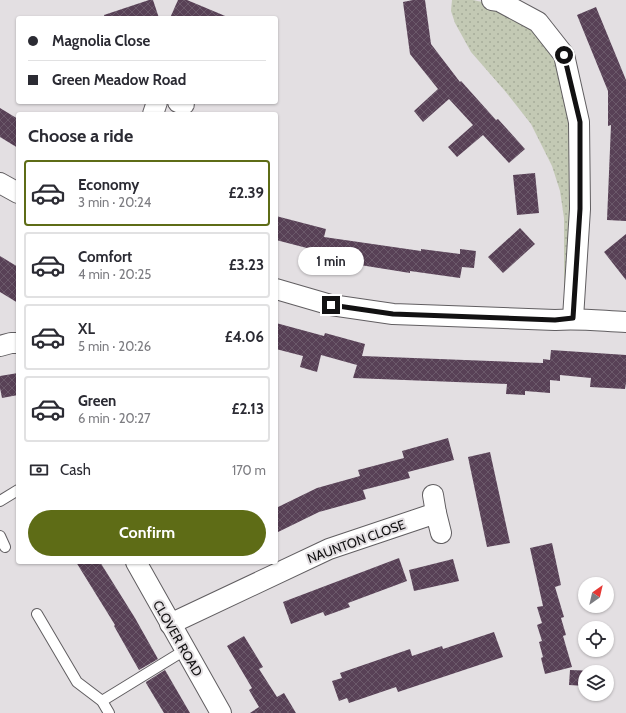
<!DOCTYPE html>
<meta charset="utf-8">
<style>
body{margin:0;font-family:Cabin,sans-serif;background:#f2f2f3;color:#2b2b33;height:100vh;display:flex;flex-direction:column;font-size:15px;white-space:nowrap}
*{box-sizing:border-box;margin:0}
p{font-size:13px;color:#7c7c81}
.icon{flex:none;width:22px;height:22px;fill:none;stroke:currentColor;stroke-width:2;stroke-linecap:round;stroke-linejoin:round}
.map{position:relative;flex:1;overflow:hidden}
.sheet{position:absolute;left:16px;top:112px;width:262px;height:452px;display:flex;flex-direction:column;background:#fff;border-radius:4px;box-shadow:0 1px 3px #0004}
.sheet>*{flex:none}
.hud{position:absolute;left:16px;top:16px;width:262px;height:88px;border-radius:4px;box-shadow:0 1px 3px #0004;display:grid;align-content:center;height:88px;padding:0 12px;background:#fff}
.needle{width:26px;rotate:34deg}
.buttons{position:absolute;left:578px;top:577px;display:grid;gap:8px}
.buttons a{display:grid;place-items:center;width:36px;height:36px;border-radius:50%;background:#fff;box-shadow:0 1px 3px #0004;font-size:20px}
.end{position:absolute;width:18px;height:18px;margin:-9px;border:5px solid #121112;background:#fff;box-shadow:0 0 0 2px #fff}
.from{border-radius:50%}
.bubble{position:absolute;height:28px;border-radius:14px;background:#fff;box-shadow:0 1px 3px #0004;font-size:13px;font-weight:700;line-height:28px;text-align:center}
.hud b{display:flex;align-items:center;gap:14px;height:38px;font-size:15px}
.hud b+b{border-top:1px solid #e1e1e2}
.hud i{width:10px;height:10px;background:#2b2b33}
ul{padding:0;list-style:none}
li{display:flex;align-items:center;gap:12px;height:66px;margin:0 8px 6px;padding:0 4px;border:2px solid #e1e1e2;border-radius:4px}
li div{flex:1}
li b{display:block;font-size:15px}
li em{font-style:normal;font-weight:700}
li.on{border-color:#5e6c16}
li>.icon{width:36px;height:36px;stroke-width:1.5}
h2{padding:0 12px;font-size:18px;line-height:48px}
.pay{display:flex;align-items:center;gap:10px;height:44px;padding:0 12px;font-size:15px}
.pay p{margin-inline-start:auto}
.action{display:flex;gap:8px;margin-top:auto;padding:8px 12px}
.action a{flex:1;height:46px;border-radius:24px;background:#5e6c16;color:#fff;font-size:16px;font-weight:700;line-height:46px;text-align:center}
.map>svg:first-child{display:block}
.grass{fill:url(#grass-dots)}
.building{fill:url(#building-cross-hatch)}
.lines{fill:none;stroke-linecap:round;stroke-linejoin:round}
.service-casing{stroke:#615e61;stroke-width:12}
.minor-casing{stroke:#615e61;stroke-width:22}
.service{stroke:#fff;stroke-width:10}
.minor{stroke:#fff;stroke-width:20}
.route{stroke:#121112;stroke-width:5}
.labels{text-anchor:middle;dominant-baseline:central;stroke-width:4;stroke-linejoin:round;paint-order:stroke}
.street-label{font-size:13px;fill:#121112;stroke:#e3dfe2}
</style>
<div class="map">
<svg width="626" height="713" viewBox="0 0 626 713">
<defs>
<pattern id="grass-dots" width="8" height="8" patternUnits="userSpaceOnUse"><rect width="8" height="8" fill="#c3c9b4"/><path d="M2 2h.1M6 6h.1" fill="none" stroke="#a6ac9a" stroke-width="1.8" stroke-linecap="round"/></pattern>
<pattern id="building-cross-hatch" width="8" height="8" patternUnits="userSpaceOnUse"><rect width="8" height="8" fill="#584156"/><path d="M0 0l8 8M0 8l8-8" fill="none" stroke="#6b596a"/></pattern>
</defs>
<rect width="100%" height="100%" fill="#e3dfe2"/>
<path class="grass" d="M 452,0 L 473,0 L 496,5 L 535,26 L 561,60 L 576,123 L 564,306 L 564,218 L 560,191 L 552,166 L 531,124 L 505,91 L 471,52 L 455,23 L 451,11 Z"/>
<g class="building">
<path d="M 149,0 L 153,0 L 159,18 L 104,18 L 104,15 Z"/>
<path d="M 178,0 L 187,0 L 230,18 L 170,18 Z"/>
<path d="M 413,0 L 425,0 L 431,44 L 460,82 L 461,81 L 496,120 L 498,119 L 525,149 L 509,163 L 483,135 L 457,157 L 448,147 L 473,125 L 449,99 L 423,122 L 414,111 L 438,89 L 410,54 L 403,2 Z"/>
<path d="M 596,7 L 626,80 L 626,221 L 607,220 L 611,125 L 608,126 L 608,91 L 577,15 Z"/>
<path d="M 0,108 L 18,119 L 18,148 L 0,137 Z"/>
<path d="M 535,173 L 539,213 L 517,215 L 513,175 Z"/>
<path d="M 276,216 L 326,229 L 324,237 L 421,251 L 421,249 L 460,254 L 460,249 L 476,251 L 474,268 L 462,267 L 460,278 L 410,271 L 410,273 L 329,260 L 330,254 L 276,240 Z"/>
<path d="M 520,228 L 535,244 L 503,273 L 488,257 Z"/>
<path d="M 626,234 L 626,280 L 604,252 Z"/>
<path d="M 0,256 L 18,267 L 18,303 L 0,292 Z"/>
<path d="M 276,323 L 324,336 L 325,333 L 365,344 L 362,356 L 543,363 L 543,359 L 550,360 L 551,350 L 626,355 L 626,383 L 625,389 L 590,387 L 591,378 L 560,375 L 560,381 L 550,380 L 550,393 L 525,391 L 525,395 L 506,394 L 507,384 L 353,378 L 357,365 L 321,355 L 317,372 L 300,367 L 303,356 L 276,349 Z"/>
<path d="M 18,373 L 18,395 L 2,398 L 0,388 L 0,376 Z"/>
<path d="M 448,438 L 454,460 L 408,472 L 410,478 L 363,490 L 366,499 L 319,512 L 276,533 L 276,508 L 317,488 L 360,476 L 358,470 L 404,458 L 402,451 Z"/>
<path d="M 490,452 L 510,543 L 487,547 L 468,457 Z"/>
<path d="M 552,543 L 561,585 L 555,587 L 564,617 L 561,618 L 566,635 L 563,636 L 572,667 L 545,674 L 541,658 L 543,657 L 539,642 L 542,641 L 537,625 L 542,623 L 537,607 L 543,606 L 530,548 Z"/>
<path d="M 399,558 L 407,581 L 348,603 L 350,607 L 325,616 L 323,612 L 291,624 L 283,602 Z"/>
<path d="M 453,559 L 459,581 L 414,591 L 409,570 Z"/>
<path d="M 76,562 L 100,562 L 135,618 L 158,659 L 139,670 L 114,626 L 115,625 Z"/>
<path d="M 494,632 L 503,657 L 398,692 L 396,687 L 349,703 L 347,698 L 339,701 L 332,681 L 342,678 L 340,673 L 410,649 L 412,656 L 442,646 L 443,649 Z"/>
<path d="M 244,636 L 263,667 L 259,669 L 277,697 L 284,693 L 296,713 L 250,713 L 259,707 L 249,690 L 252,688 L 227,646 Z"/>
<path d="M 165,670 L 190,713 L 164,713 L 146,683 L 146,682 Z"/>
<path d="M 570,670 L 599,671 L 599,672 L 585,672 L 585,686 L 569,685 Z"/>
</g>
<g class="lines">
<g class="service-casing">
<g id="service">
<path d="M 0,501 L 18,490"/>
<path d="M 0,536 L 5,547"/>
<path d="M 37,614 L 77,682 L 102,701 L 109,713"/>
<path d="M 102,701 L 185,650"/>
</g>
</g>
<g class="minor-casing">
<g id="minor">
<path d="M 492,0 L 499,1 L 538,22 L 564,55 L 579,122 L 580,209 L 573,318"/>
<path d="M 178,102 L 184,104"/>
<path d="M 153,114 L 157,102"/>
<path d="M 0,183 L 18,193"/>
<path d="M 276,289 L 331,305 L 393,314 L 555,320 C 578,318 602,321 626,322"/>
<path d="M 0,346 L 11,343 L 18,343"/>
<path d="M 433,495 L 436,513"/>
<path d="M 136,562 L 221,713"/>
<path d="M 170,624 L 329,549 L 436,513 L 441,533"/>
</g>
</g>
<use href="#service" class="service"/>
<use href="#minor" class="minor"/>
</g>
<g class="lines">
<path class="route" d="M 331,305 L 393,314 L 555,320 L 573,318 L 580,209 L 580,122 L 564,55"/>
</g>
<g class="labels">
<g class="street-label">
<text transform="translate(356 541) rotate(-20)">NAUNTON CLOSE</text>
<text transform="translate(178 638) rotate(60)">CLOVER ROAD</text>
</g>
</g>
</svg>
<div class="buttons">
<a><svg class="needle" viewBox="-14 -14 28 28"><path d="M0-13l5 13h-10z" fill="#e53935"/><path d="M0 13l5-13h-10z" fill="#7c7c81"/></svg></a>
<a><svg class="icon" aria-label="locate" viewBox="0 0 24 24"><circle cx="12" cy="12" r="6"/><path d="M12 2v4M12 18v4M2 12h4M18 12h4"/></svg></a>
<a><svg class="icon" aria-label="layers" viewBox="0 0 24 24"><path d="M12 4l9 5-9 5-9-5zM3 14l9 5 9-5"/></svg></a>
</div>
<i class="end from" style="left:564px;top:55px"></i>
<i class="end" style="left:331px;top:305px"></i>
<div class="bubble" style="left:298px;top:247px;width:66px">1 min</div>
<div class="hud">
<b><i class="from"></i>Magnolia Close</b>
<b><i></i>Green Meadow Road</b>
</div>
<section class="sheet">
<h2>Choose a ride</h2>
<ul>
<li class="on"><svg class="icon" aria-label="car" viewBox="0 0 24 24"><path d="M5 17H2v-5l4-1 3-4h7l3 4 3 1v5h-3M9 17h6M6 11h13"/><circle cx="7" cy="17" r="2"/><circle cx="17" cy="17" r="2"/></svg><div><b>Economy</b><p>3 min · 20:24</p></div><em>£2.39</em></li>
<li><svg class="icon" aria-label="car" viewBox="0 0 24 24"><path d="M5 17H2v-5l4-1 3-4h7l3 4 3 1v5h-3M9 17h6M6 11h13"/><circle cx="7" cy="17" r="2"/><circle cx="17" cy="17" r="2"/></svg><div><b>Comfort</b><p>4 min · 20:25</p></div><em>£3.23</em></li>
<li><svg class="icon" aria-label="car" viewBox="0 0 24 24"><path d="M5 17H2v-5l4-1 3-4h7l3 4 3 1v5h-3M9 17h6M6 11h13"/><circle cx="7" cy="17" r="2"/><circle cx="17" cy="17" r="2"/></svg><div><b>XL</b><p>5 min · 20:26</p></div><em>£4.06</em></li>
<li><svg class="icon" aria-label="car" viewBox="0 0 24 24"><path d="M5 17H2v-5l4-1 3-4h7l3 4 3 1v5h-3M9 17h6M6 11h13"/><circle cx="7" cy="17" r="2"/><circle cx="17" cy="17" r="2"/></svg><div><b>Green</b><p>6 min · 20:27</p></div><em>£2.13</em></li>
</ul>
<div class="pay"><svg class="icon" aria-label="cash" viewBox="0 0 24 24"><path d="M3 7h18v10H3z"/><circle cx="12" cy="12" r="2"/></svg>Cash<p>170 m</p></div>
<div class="action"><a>Confirm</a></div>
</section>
</div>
